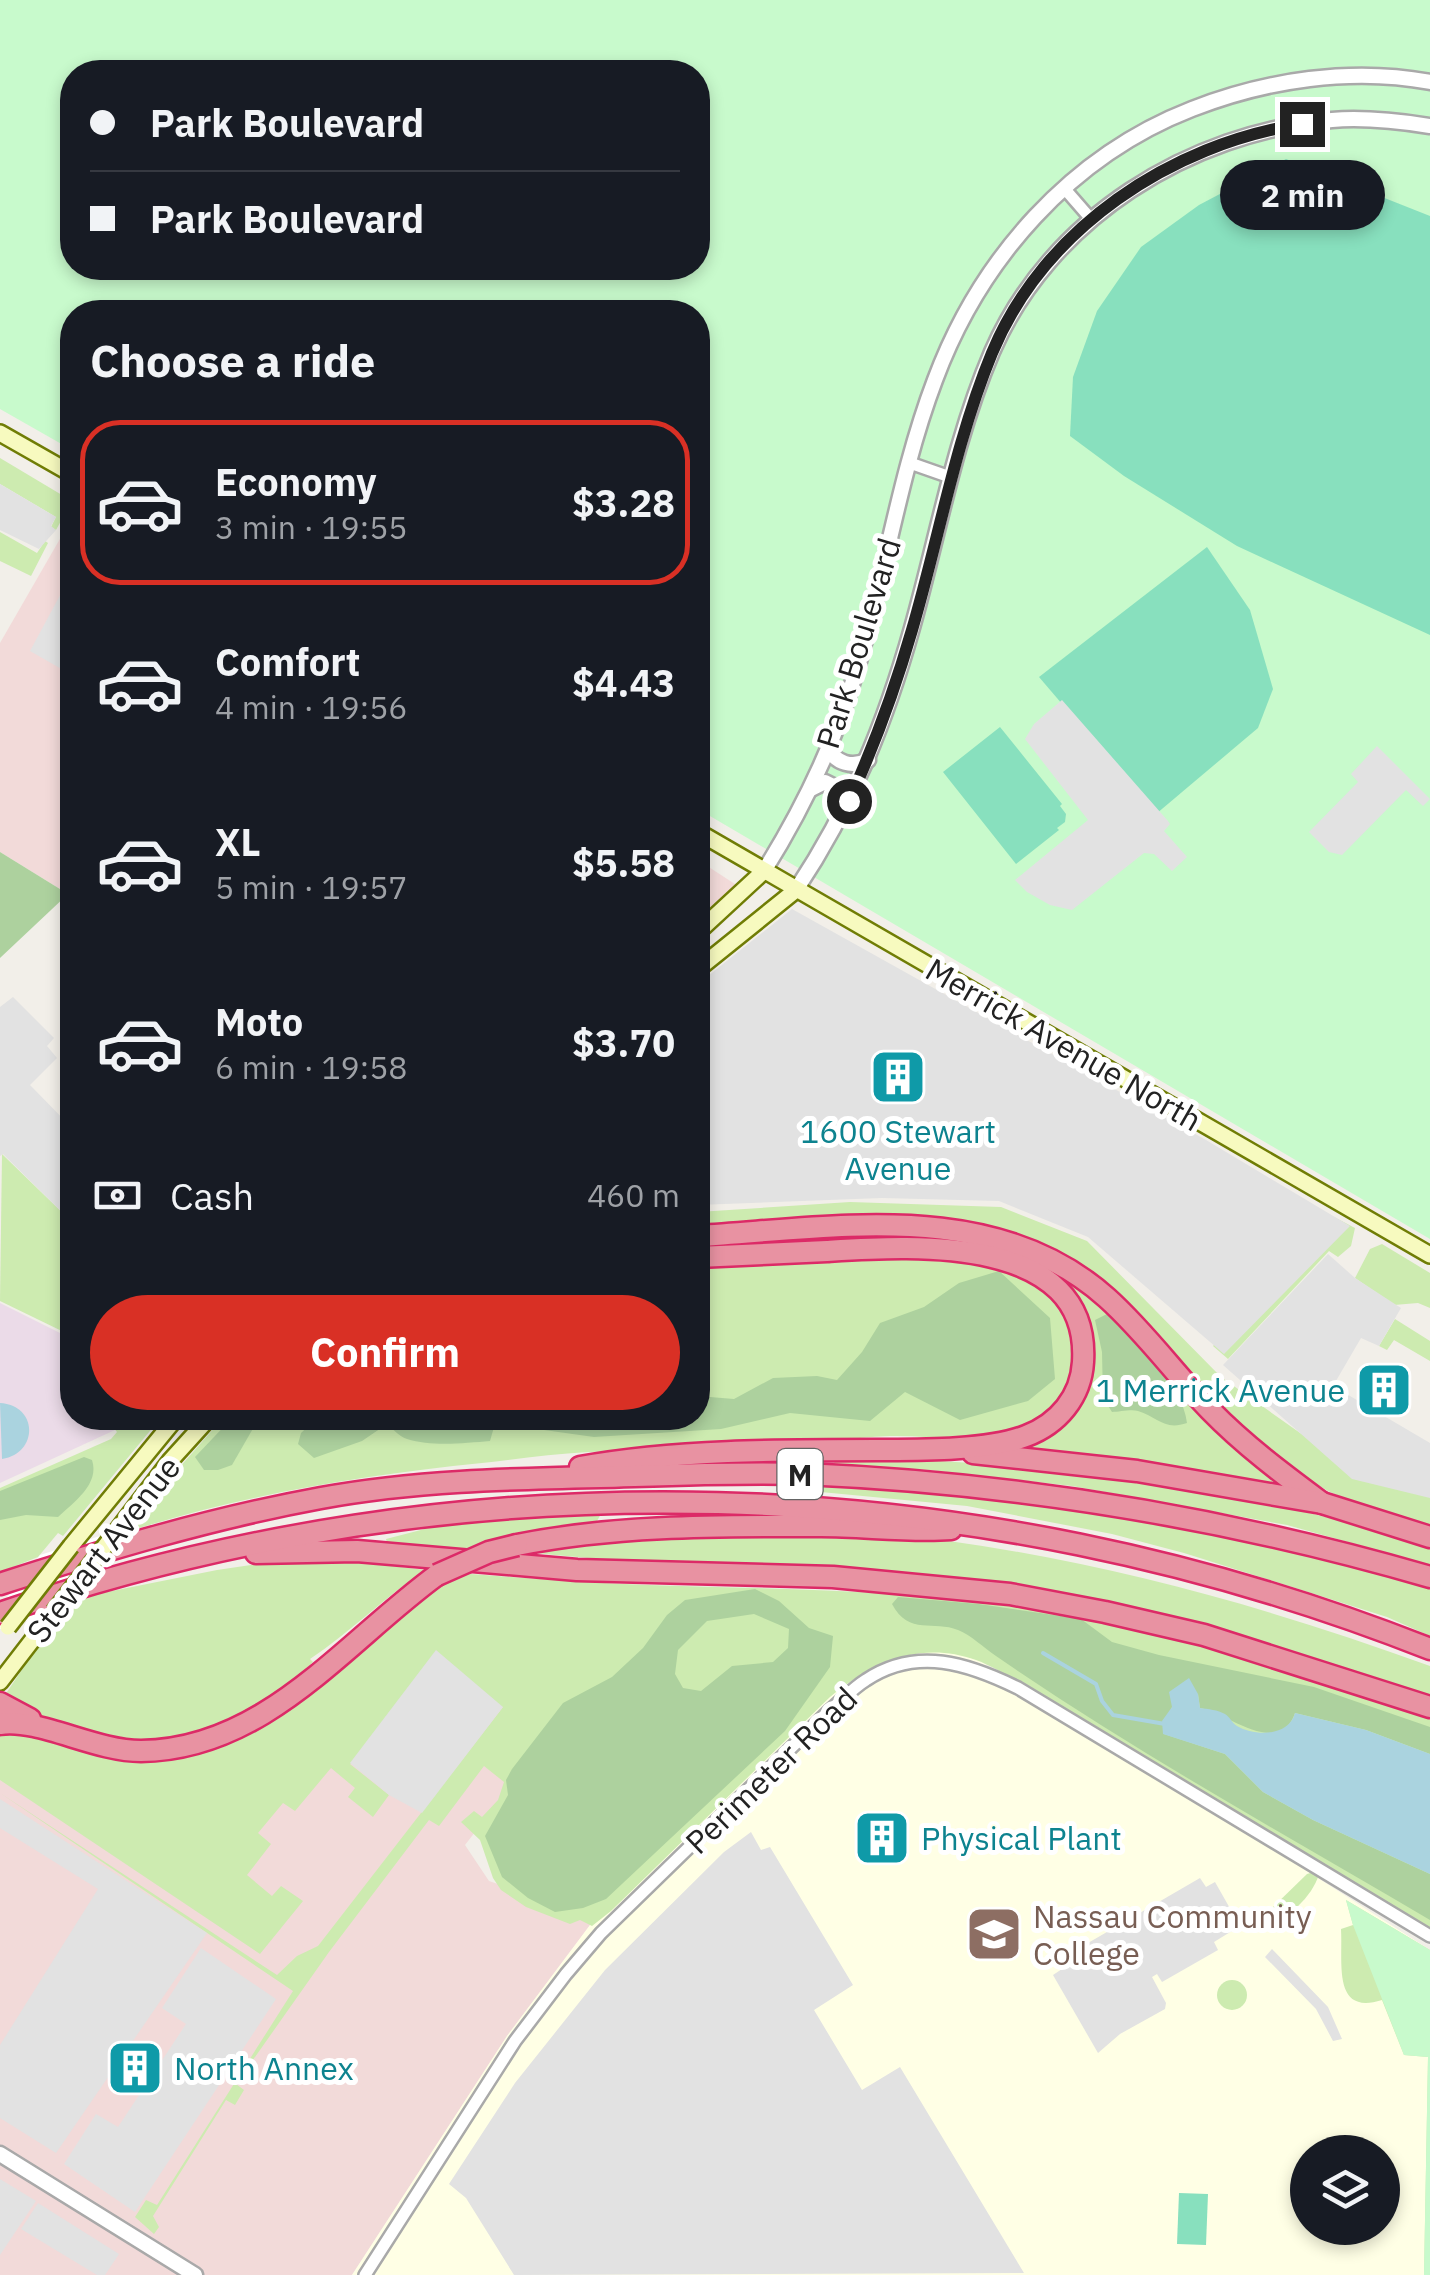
<!DOCTYPE html>
<meta charset="utf-8">
<style>
body{margin:0;font-family:"IBM Plex Sans",sans-serif;background:#242831;color:#f1f3f6;height:100vh;display:flex;flex-direction:column;font-size:38px;white-space:nowrap}
*{box-sizing:border-box;margin:0}
p{font-size:32px;color:#9ea1a6}
.icon{flex:none;width:55px;height:55px;fill:none;stroke:currentColor;stroke-width:2;stroke-linecap:round;stroke-linejoin:round}
.map{position:relative;flex:1;overflow:hidden}
.panel{position:absolute;left:60px;top:300px;width:650px;height:1130px;display:flex;flex-direction:column;background:#171b24;border-radius:40px;box-shadow:0 5px 15px #0003}
.panel>*{flex:none}
.top-card{position:absolute;left:60px;top:60px;width:650px;height:220px;border-radius:40px;box-shadow:0 5px 15px #0003;display:grid;align-content:center;height:220px;padding:0 30px;background:#171b24}
.fabs{position:absolute;left:1290px;top:2135px;display:grid;gap:20px}
.fabs a{display:grid;place-items:center;width:110px;height:110px;border-radius:50%;background:#171b24;box-shadow:0 5px 15px #0003;font-size:50px}
.end{position:absolute;width:45px;height:45px;margin:-22px;border:12px solid #222;background:#fff;box-shadow:0 0 0 5px #fff}
.from{border-radius:50%}
.bubble{position:absolute;height:70px;border-radius:35px;background:#171b24;box-shadow:0 5px 15px #0003;font-size:32px;font-weight:700;line-height:70px;text-align:center}
.top-card b{display:flex;align-items:center;gap:35px;height:95px;font-size:38px}
.top-card b+b{border-top:2px solid #363941}
.top-card i{width:25px;height:25px;background:#f1f3f6}
ul{padding:0;list-style:none}
li{display:flex;align-items:center;gap:30px;height:165px;margin:0 20px 15px;padding:0 10px;border:5px solid transparent;border-radius:40px}
li div{flex:1}
li b{display:block;font-size:38px}
li em{font-style:normal;font-weight:700}
li.selected{border-color:#d93025}
li>.icon{width:90px;height:90px;stroke-width:1.5}
h2{padding:0 30px;font-size:45px;line-height:120px}
.pay{display:flex;align-items:center;gap:25px;height:110px;padding:0 30px;font-size:38px}
.pay p{margin-inline-start:auto}
.primary-button{display:flex;gap:20px;margin-top:auto;padding:20px 30px}
.primary-button a{flex:1;height:115px;border-radius:60px;background:#d93025;color:#fff;font-size:40px;font-weight:700;line-height:115px;text-align:center}
.map>svg:first-child{display:block}
.commercial{fill:#f2dad9}
.industrial{fill:#ebdbe8}
.education{fill:#ffffe5;fill-rule:evenodd}
.grass{fill:#cdebb0}
.forest{fill:#add19e;fill-rule:evenodd}
.park{fill:#c8facc;fill-rule:evenodd}
.pitch{fill:#88e0be}
.parking{fill:#e2e2e2}
.water{fill:#aad3df}
.pier{fill:#fff}
.lines{fill:none;stroke-linecap:round;stroke-linejoin:round}
.stream{stroke:#aad3df;stroke-width:4}
.minor-casing{stroke:#a9a9a9;stroke-width:16}
.tertiary-casing{stroke:#a9a9a9;stroke-width:19}
.secondary-casing{stroke:#707d05;stroke-width:20}
.motorway-casing{stroke:#dc2a67;stroke-width:25}
.minor{stroke:#fff;stroke-width:11}
.tertiary{stroke:#fff;stroke-width:14}
.secondary{stroke:#f7fabf;stroke-width:15}
.motorway{stroke:#e892a2;stroke-width:20}
.secondary-bridge-casing{stroke:#707d05;stroke-width:20;stroke-linecap:butt}
.motorway-bridge-casing{stroke:#dc2a67;stroke-width:25;stroke-linecap:butt}
.secondary-bridge{stroke:#f7fabf;stroke-width:15}
.motorway-bridge{stroke:#e892a2;stroke-width:20}
.route{stroke:#222;stroke-width:12}
.labels{text-anchor:middle;dominant-baseline:central;stroke-width:10;stroke-linejoin:round;paint-order:stroke}
.shield{fill:#fff;stroke:#646464;stroke-width:2.5}
.shield-label{font-size:30px;font-weight:bold;fill:#222}
.street-label{font-size:32px;fill:#222;stroke:#fff}
.culture-label{font-size:32px;fill:#0d838f;stroke:#fff;text-anchor:start}
.education-label{font-size:32px;fill:#785e54;stroke:#fff;text-anchor:start}
</style>
<div class="map">
<svg width="1430" height="2275" viewBox="0 0 1430 2275">
<rect width="100%" height="100%" fill="#f2efe9"/>
<g class="commercial">
<path d="M 72,518 L 72,890 L 68,894 L 0,852 L 0,643 Z"/>
<path d="M 698,860 L 741,888 L 698,928 Z"/>
<path d="M 452,1593 L 551,1734 L 465,1845 L 489,1881 L 596,1917 L 507,2036 L 352,2275 L 0,2275 L 0,1763 L 192,1785 Z"/>
</g>
<path class="industrial" d="M 0,1303 L 72,1339 L 72,1418 L 141,1418 L 0,1483 Z"/>
<path class="education" d="M 910,1616 L 1430,1950 L 1430,2275 L 352,2275 L 507,2036 L 596,1917 ZM 1308,2152 L 1382,2152 L 1382,2228 L 1308,2228 Z"/>
<g class="grass">
<path d="M 0,458 L 72,501 L 56,530 L 51,527 L 56,517 L 0,484 Z"/>
<path d="M 0,532 L 37,553 L 45,541 L 48,543 L 31,576 L 0,561 Z"/>
<path d="M 2,1154 L 72,1222 L 72,1336 L 0,1301 Z"/>
<path d="M 850,1202 L 1001,1207 L 1087,1241 L 1221,1377 L 1354,1471 L 1430,1494 L 1430,1529 L 1377,1513 L 1328,1491 L 1280,1462 L 1243,1432 L 1124,1305 L 1017,1236 L 976,1224 L 932,1219 L 698,1228 L 698,1212 Z"/>
<path d="M 1334,1217 L 1355,1228 L 1351,1246 L 1338,1257 L 1329,1251 L 1228,1359 L 1213,1346 Z"/>
<path d="M 1382,1244 L 1430,1273 L 1430,1308 L 1418,1303 L 1394,1305 L 1355,1278 L 1370,1249 Z"/>
<path d="M 945,1254 C 985,1263 1034,1270 1060,1307 C 1087,1345 1075,1402 1033,1424 C 990,1447 936,1435 890,1436 C 850,1437 810,1446 770,1448 C 709,1450 648,1450 588,1452 C 552,1454 517,1459 482,1463 C 363,1475 247,1494 133,1530 L 151,1506 L 148,1503 L 223,1418 L 698,1418 L 698,1263 Z"/>
<path d="M 1069,1277 L 1102,1303 L 1286,1485 L 1132,1459 L 1017,1449 L 1090,1372 C 1091,1335 1087,1315 1063,1285 Z"/>
<path d="M 1395,1319 L 1430,1341 L 1430,1361 L 1394,1340 L 1387,1350 L 1379,1346 Z"/>
<path d="M 106,1418 L 155,1418 L 154,1426 L 63,1536 L 58,1533 L 38,1557 L 0,1572 L 0,1488 L 111,1439 L 117,1432 Z"/>
<path d="M 835,1458 C 1037,1459 1236,1487 1430,1545 L 1430,1565 L 1287,1525 L 1072,1486 L 929,1470 L 834,1464 Z"/>
<path d="M 805,1485 C 1016,1494 1228,1527 1430,1588 L 1430,1636 L 1387,1617 L 1184,1553 L 1112,1534 L 967,1506 L 800,1490 Z"/>
<path d="M 602,1512 L 597,1521 L 533,1530 L 464,1550 L 387,1543 L 386,1539 L 444,1524 Z"/>
<path d="M 869,1532 C 1060,1549 1249,1600 1430,1666 L 1430,1699 C 1266,1642 1102,1594 929,1576 C 792,1562 655,1568 519,1551 L 677,1535 Z"/>
<path d="M 292,1559 L 295,1563 L 366,1563 L 426,1570 C 385,1596 351,1632 310,1659 L 313,1662 C 255,1716 193,1750 111,1738 C 88,1735 64,1731 44,1720 C 30,1713 17,1703 5,1695 L 53,1623 L 60,1626 L 82,1597 L 217,1570 Z"/>
<path d="M 458,1573 C 522,1578 585,1583 648,1585 C 800,1590 952,1588 1101,1623 L 1103,1620 L 1250,1657 L 1430,1716 L 1430,1928 L 1032,1689 C 1014,1680 995,1667 976,1660 C 921,1640 872,1662 830,1697 L 611,1911 L 592,1926 L 580,1920 L 570,1924 L 526,1907 L 501,1890 L 493,1878 L 480,1840 L 461,1822 L 474,1811 L 482,1817 L 498,1800 L 504,1782 L 484,1766 L 439,1826 L 429,1820 L 329,1952 L 236,2084 L 244,2090 L 235,2105 L 226,2100 L 153,2216 L 159,2227 L 154,2234 L 135,2217 L 146,2200 L 157,2205 L 293,1991 L 0,1793 L 277,1975 L 297,1956 L 318,1946 L 503,1707 L 350,1764 L 389,1795 L 373,1817 L 348,1797 L 355,1788 L 331,1768 L 295,1811 L 283,1803 L 258,1833 L 271,1844 L 247,1875 L 272,1896 L 281,1886 L 303,1901 L 260,1954 L 0,1780 L 0,1728 L 27,1729 L 66,1746 L 104,1756 L 265,1720 L 269,1723 L 416,1598 Z"/>
<path d="M 1320,1870 C 1315,1895 1289,1917 1266,1929 L 1269,1911 L 1307,1874 Z"/>
<path d="M 1346,1900 L 1430,1950 L 1430,2275 L 1424,2275 L 1428,2057 L 1404,2055 L 1382,2000 C 1332,2016 1343,1963 1341,1929 L 1353,1925 Z"/>
<circle cx="1232" cy="1995" r="15"/>
</g>
<g class="forest">
<path d="M 0,852 L 68,894 L 0,958 Z"/>
<path d="M 999,1271 L 1050,1318 L 1055,1379 L 1028,1401 L 960,1420 L 905,1392 L 870,1421 L 790,1413 L 721,1429 L 594,1437 L 544,1430 L 530,1418 L 698,1418 L 698,1396 L 734,1399 L 773,1378 L 817,1376 L 837,1380 L 862,1352 L 880,1323 L 924,1307 L 959,1283 Z"/>
<path d="M 1111,1312 C 1136,1340 1183,1385 1187,1423 C 1164,1431 1158,1417 1138,1411 C 1131,1409 1119,1412 1112,1412 L 1103,1398 L 1102,1352 L 1095,1320 Z"/>
<path d="M 232,1418 L 259,1418 L 232,1465 L 218,1470 L 204,1470 L 195,1457 Z"/>
<path d="M 317,1418 L 493,1418 L 496,1420 L 490,1441 C 465,1443 432,1447 407,1439 C 400,1437 393,1429 387,1424 L 362,1441 L 314,1458 L 298,1444 L 301,1433 Z"/>
<path d="M 84,1457 L 92,1460 C 100,1484 74,1502 58,1517 L 26,1515 L 0,1520 L 0,1491 Z"/>
<path d="M 755,1589 L 779,1601 L 809,1628 L 833,1636 L 830,1667 L 785,1731 L 606,1899 L 583,1908 L 555,1912 L 528,1898 L 502,1877 L 485,1836 L 508,1795 L 506,1780 L 512,1769 L 563,1703 L 612,1677 L 643,1648 L 667,1615 L 685,1600 ZM 754,1614 L 789,1629 L 788,1648 L 773,1662 L 732,1666 L 701,1691 L 683,1688 L 675,1674 L 678,1650 L 707,1621 Z"/>
<path d="M 898,1597 L 979,1604 L 1081,1619 L 1112,1642 L 1159,1655 L 1314,1687 L 1430,1727 L 1430,1754 L 1366,1730 L 1295,1713 C 1279,1759 1226,1712 1200,1708 L 1198,1694 L 1172,1707 L 1164,1734 L 1225,1754 L 1263,1792 L 1313,1820 L 1430,1874 L 1430,1920 C 1284,1834 1135,1752 996,1656 C 984,1648 971,1635 958,1630 C 934,1620 909,1636 892,1604 Z"/>
</g>
<g class="park">
<path d="M 0,0 L 1430,0 L 1430,1239 L 698,809 L 698,312 L 72,312 L 72,450 L 0,409 ZM 72,72 L 698,72 L 698,268 L 72,268 Z"/>
<path d="M 1346,1900 L 1430,1950 L 1430,2275 L 1424,2275 L 1428,2057 L 1404,2055 L 1353,1925 Z"/>
</g>
<g class="pitch">
<path d="M 1286,159 L 1430,216 L 1430,635 L 1237,546 L 1124,476 L 1070,436 L 1073,377 L 1097,311 L 1141,247 L 1199,205 Z"/>
<path d="M 1207,547 L 1250,610 L 1273,689 L 1258,728 L 1156,814 L 1039,677 Z"/>
<path d="M 1000,727 L 1062,804 L 1060,806 L 1066,814 L 1065,822 L 1057,828 L 1059,830 L 1016,864 L 943,772 Z"/>
<path d="M 1179,2193 L 1208,2194 L 1206,2245 L 1177,2244 Z"/>
</g>
<g class="parking">
<path d="M 0,484 L 56,517 L 51,526 L 56,530 L 39,549 L 0,530 Z"/>
<path d="M 72,573 L 72,675 L 30,651 Z"/>
<path d="M 1062,700 L 1168,821 L 1170,824 L 1164,831 L 1187,857 L 1172,871 L 1154,854 L 1144,853 L 1072,910 L 1050,905 L 1027,892 L 1015,880 L 1088,820 L 1025,739 L 1034,724 Z"/>
<path d="M 1377,746 L 1430,799 L 1423,806 L 1406,790 L 1342,855 L 1329,852 L 1309,832 L 1358,782 L 1351,774 Z"/>
<path d="M 792,909 L 1206,1140 L 1350,1226 L 1224,1354 L 1088,1237 L 999,1201 L 882,1198 L 698,1205 L 698,984 Z"/>
<path d="M 13,997 L 54,1038 L 47,1046 L 57,1058 L 30,1085 L 72,1128 L 72,1222 L 3,1154 L 0,1156 L 0,1007 Z"/>
<path d="M 1328,1254 L 1355,1278 L 1401,1308 L 1379,1346 L 1361,1338 L 1333,1386 L 1430,1443 L 1430,1498 L 1352,1479 L 1223,1365 Z"/>
<path d="M 436,1650 L 503,1707 L 422,1813 L 389,1795 L 350,1763 Z"/>
<path d="M 0,1799 L 207,1933 L 56,2153 L 0,2118 L 0,2045 L 98,1889 L 0,1828 Z"/>
<path d="M 751,1832 L 761,1850 L 770,1847 L 853,1985 L 814,2010 L 862,2090 L 900,2067 L 1024,2273 L 514,2275 L 466,2198 L 449,2184 L 515,2083 L 605,1970 L 724,1852 Z"/>
<path d="M 1200,1878 L 1206,1887 L 1215,1882 L 1240,1926 L 1214,1942 L 1218,1950 L 1162,1982 L 1157,1974 L 1152,1977 L 1166,2003 L 1165,2009 L 1120,2034 L 1098,2053 L 1053,1975 L 1062,1969 L 1057,1961 Z"/>
<path d="M 201,1948 L 276,1999 L 135,2212 L 64,2164 L 96,2114 L 118,2127 L 186,2024 L 162,2008 Z"/>
<path d="M 1272,1949 L 1328,2007 L 1342,2039 L 1333,2041 L 1316,2009 L 1265,1957 Z"/>
<path d="M 0,2179 L 36,2201 L 0,2255 Z"/>
<path d="M 38,2203 L 119,2254 L 105,2275 L 97,2275 L 21,2229 Z"/>
</g>
<g class="water">
<path d="M 0,1403 C 38,1405 39,1453 2,1459 Z"/>
<path d="M 1189,1678 L 1198,1694 L 1200,1708 C 1208,1709 1218,1710 1225,1714 C 1230,1717 1232,1723 1237,1726 C 1256,1737 1289,1736 1295,1713 L 1366,1730 L 1430,1754 L 1430,1874 L 1313,1820 L 1263,1792 L 1225,1754 L 1163,1734 L 1162,1721 L 1172,1707 L 1169,1692 Z"/>
</g>
<path class="pier" d="M 138,1524 L 76,1605 L 0,1629 L 0,1606 L 40,1555 Z"/>
<g class="lines">
<path class="stream" d="M 1043,1653 L 1096,1684 L 1102,1701 L 1113,1715 L 1165,1724"/>
<g class="minor-casing">
<g id="minor">
<path d="M 1064,188 L 1091,219"/>
<path d="M 910,463 L 950,477"/>
<path d="M 365,2275 L 515,2041 L 566,1974 L 601,1933 L 829,1711 C 841,1701 853,1688 866,1680 C 917,1646 969,1664 1018,1688 L 1430,1936"/>
</g>
</g>
<g class="tertiary-casing">
<g id="tertiary">
<path d="M 828,747 C 835,764 853,768 868,760"/>
<path d="M 811,789 L 825,782 L 845,792 L 849,801"/>
<path d="M 764,871 C 804,807 837,737 858,665 C 886,571 900,472 935,380 C 980,259 1071,156 1192,109 C 1266,80 1352,67 1430,82"/>
<path d="M 796,890 C 851,807 885,724 912,628 C 938,536 954,441 992,352 C 1050,218 1190,132 1332,120 C 1365,117 1398,121 1430,126"/>
<path d="M 0,2154 L 195,2275"/>
</g>
</g>
<g class="secondary-casing">
<g id="secondary">
<path d="M 0,433 L 72,474"/>
<path d="M 698,832 L 1430,1255"/>
<path d="M 698,932 L 764,871"/>
<path d="M 698,969 L 796,890"/>
<path d="M 116,1532 L 170,1461 L 209,1418"/>
<path d="M 71,1546 L 176,1418"/>
<path d="M 0,1682 L 54,1612"/>
</g>
</g>
<g class="motorway-casing">
<g id="motorway">
<path d="M 698,1236 C 834,1228 995,1197 1107,1298 C 1145,1332 1175,1374 1210,1410 C 1244,1445 1283,1474 1322,1503"/>
<path d="M 973,1453 L 1137,1471 L 1322,1503 L 1430,1537"/>
<path d="M 580,1467 C 674,1450 780,1450 876,1450 C 918,1450 987,1451 1026,1436 C 1058,1424 1081,1397 1083,1362 C 1091,1233 909,1246 827,1251 C 784,1253 741,1255 698,1257"/>
<path d="M 517,1545 C 617,1525 719,1526 821,1526 C 864,1526 908,1532 951,1529"/>
<path d="M 256,1553 L 357,1551 L 577,1570 L 833,1577 L 1010,1594 L 1105,1612 L 1204,1635 L 1430,1707"/>
<path d="M 0,1584 C 105,1550 212,1518 321,1498 C 414,1481 507,1479 600,1477 C 668,1475 736,1472 804,1474 C 1016,1483 1227,1518 1430,1577"/>
<path d="M 0,1613 C 465,1453 973,1468 1430,1649"/>
<path d="M 0,1703 L 30,1719"/>
<path d="M 0,1724 C 39,1718 94,1751 141,1751 C 265,1750 345,1642 437,1575"/>
</g>
</g>
<use href="#minor" class="minor"/>
<use href="#tertiary" class="tertiary"/>
<use href="#secondary" class="secondary"/>
<use href="#motorway" class="motorway"/>
<g class="secondary-bridge-casing">
<g id="secondary-bridge">
<path d="M 54,1612 L 116,1532"/>
<path d="M 8,1627 L 71,1546"/>
</g>
</g>
<g class="motorway-bridge-casing">
<path id="motorway-bridge" d="M 437,1575 L 489,1552 L 517,1545"/>
</g>
<use href="#secondary-bridge" class="secondary-bridge"/>
<use href="#motorway-bridge" class="motorway-bridge"/>
</g>
<g class="lines">
<path class="route" d="M 849,801 C 874,746 895,689 912,630 C 939,538 955,443 992,353 C 1044,228 1171,144 1302,124"/>
</g>
<defs>
<g id="building-square" transform="scale(2.875)"><rect x="-9" y="-9" width="18" height="18" rx="4" fill="#0f9aa8" stroke="#fff"/><path d="M-4-6H4V6H1V3H-1V6H-4ZM-2.5-4.3h1.7v1.8h-1.7ZM.8-4.3h1.7v1.8H.8ZM-2.5-1h1.7V.8h-1.7ZM.8-1h1.7V.8H.8Z" fill="#fff"/></g>
<g id="university-square" transform="scale(2.875)"><rect x="-9" y="-9" width="18" height="18" rx="4" fill="#8d6e63" stroke="#fff"/><path d="M0-5L7-2L0 1L-7-2ZM-4 1L0 2.5L4 1V4Q0 6-4 4Z" fill="#fff"/></g>
</defs>
<g fill-rule="evenodd">
<use href="#building-square" x="898" y="1077"/>
<use href="#building-square" x="1384" y="1390"/>
<use href="#building-square" x="882" y="1838"/>
<use href="#university-square" x="994" y="1934"/>
<use href="#building-square" x="135" y="2068"/>
</g>
<g class="labels">
<rect class="shield" x="777.5" y="1449" width="45" height="50" rx="8"/>
<g class="shield-label">
<text x="800" y="1474">M</text>
</g>
<g class="street-label">
<text transform="translate(858 643) rotate(-73)">Park Boulevard</text>
<text transform="translate(1064 1044) rotate(30)">Merrick Avenue North</text>
<text transform="translate(103 1549) rotate(-52)">Stewart Avenue</text>
<text transform="translate(771 1770) rotate(-44)">Perimeter Road</text>
</g>
<g class="culture-label">
<text x="898" y="1131" text-anchor="middle">1600 Stewart<tspan x="898" dy="37">Avenue</tspan></text>
<text x="1345" y="1390" text-anchor="end">1 Merrick Avenue</text>
<text x="921" y="1838">Physical Plant</text>
<text x="174" y="2068">North Annex</text>
</g>
<g class="education-label">
<text x="1033" y="1916">Nassau Community<tspan x="1033" dy="37">College</tspan></text>
</g>
</g>
</svg>
<div class="fabs">
<a><svg class="icon" aria-label="layers" viewBox="0 0 24 24"><path d="M12 4l9 5-9 5-9-5zM3 14l9 5 9-5"/></svg></a>
</div>
<i class="end from" style="left:849px;top:801px"></i>
<i class="end" style="left:1302px;top:124px"></i>
<div class="bubble" style="left:1220px;top:160px;width:165px">2 min</div>
<div class="top-card">
<b><i class="from"></i>Park Boulevard</b>
<b><i></i>Park Boulevard</b>
</div>
<section class="panel">
<h2>Choose a ride</h2>
<ul>
<li class="selected"><svg class="icon" aria-label="car" viewBox="0 0 24 24"><path d="M5 17H2v-5l4-1 3-4h7l3 4 3 1v5h-3M9 17h6M6 11h13"/><circle cx="7" cy="17" r="2"/><circle cx="17" cy="17" r="2"/></svg><div><b>Economy</b><p>3 min · 19:55</p></div><em>$3.28</em></li>
<li><svg class="icon" aria-label="car" viewBox="0 0 24 24"><path d="M5 17H2v-5l4-1 3-4h7l3 4 3 1v5h-3M9 17h6M6 11h13"/><circle cx="7" cy="17" r="2"/><circle cx="17" cy="17" r="2"/></svg><div><b>Comfort</b><p>4 min · 19:56</p></div><em>$4.43</em></li>
<li><svg class="icon" aria-label="car" viewBox="0 0 24 24"><path d="M5 17H2v-5l4-1 3-4h7l3 4 3 1v5h-3M9 17h6M6 11h13"/><circle cx="7" cy="17" r="2"/><circle cx="17" cy="17" r="2"/></svg><div><b>XL</b><p>5 min · 19:57</p></div><em>$5.58</em></li>
<li><svg class="icon" aria-label="car" viewBox="0 0 24 24"><path d="M5 17H2v-5l4-1 3-4h7l3 4 3 1v5h-3M9 17h6M6 11h13"/><circle cx="7" cy="17" r="2"/><circle cx="17" cy="17" r="2"/></svg><div><b>Moto</b><p>6 min · 19:58</p></div><em>$3.70</em></li>
</ul>
<div class="pay"><svg class="icon" aria-label="cash" viewBox="0 0 24 24"><path d="M3 7h18v10H3z"/><circle cx="12" cy="12" r="2"/></svg>Cash<p>460 m</p></div>
<div class="primary-button"><a>Confirm</a></div>
</section>
</div>
